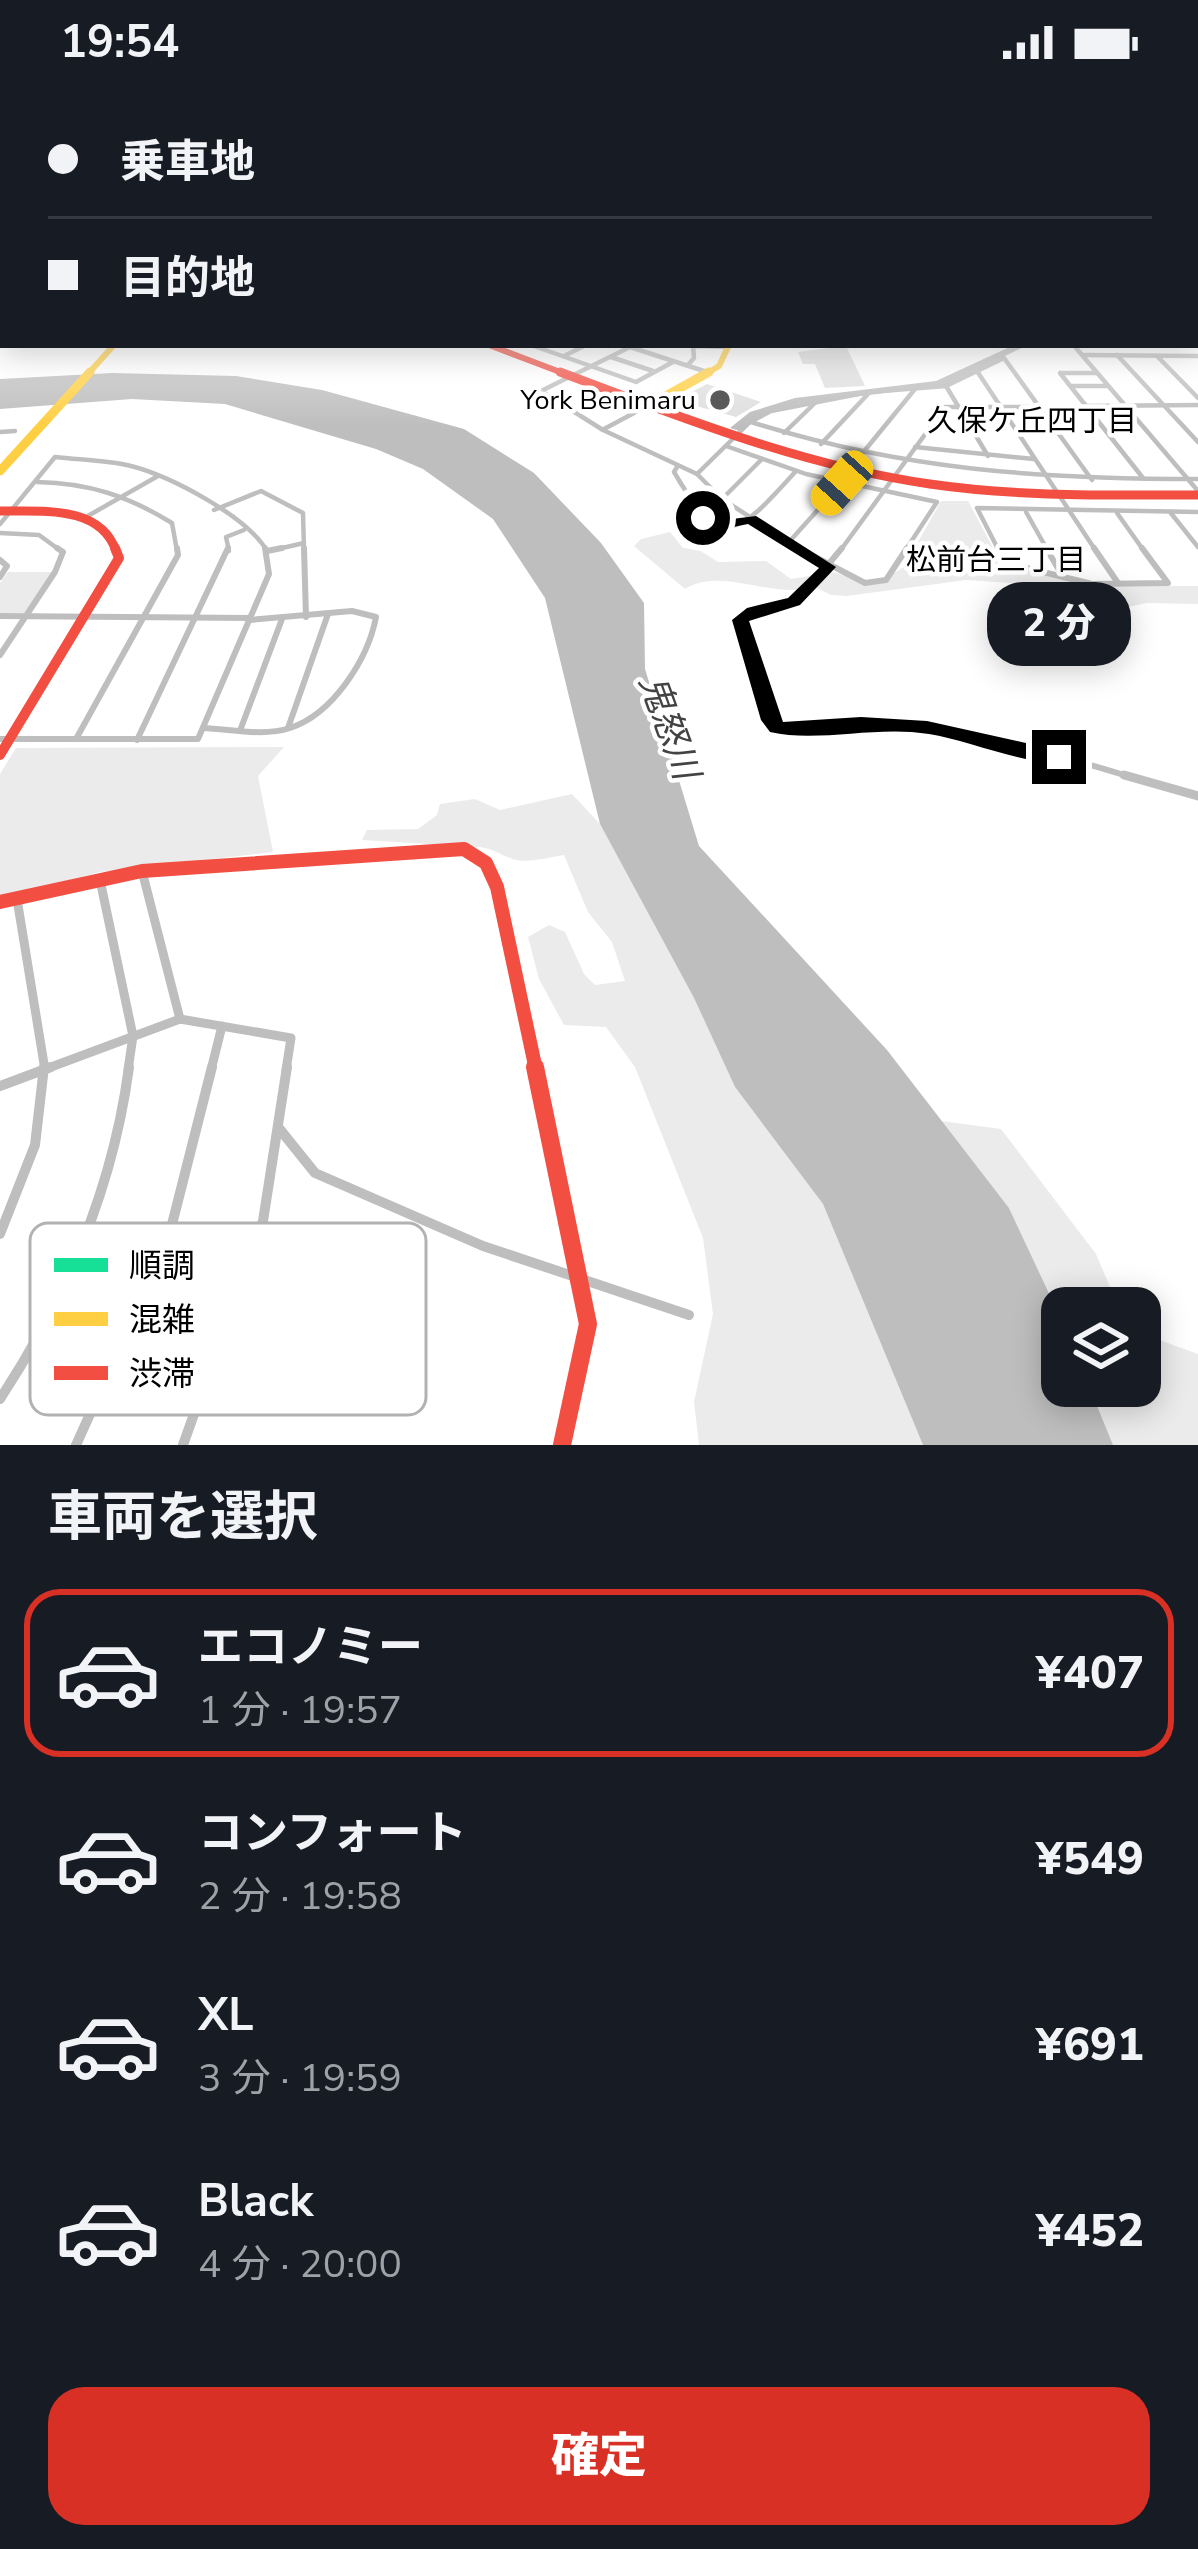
<!DOCTYPE html>
<html lang="ja">
<meta charset="utf-8">
<style>
body{margin:0;font-family:"Nunito Sans","Noto Sans JP",sans-serif;background:#242831;color:#f1f3f6;height:100vh;display:flex;flex-direction:column;font-size:45px;white-space:nowrap}
*{box-sizing:border-box;margin:0}
p{font-size:39px;color:#9ea1a6}
.icon{flex:none;width:66px;height:66px;fill:none;stroke:currentColor;stroke-width:2;stroke-linecap:round;stroke-linejoin:round}
.map{position:relative;height:1361px;overflow:hidden}
.panel{display:flex;flex-direction:column;background:#171b24;flex:1}
.panel>*{flex:none}
.guide{position:absolute;left:0px;top:0px;width:1200px;height:264px;box-shadow:0 6px 30px #0003;display:grid;align-content:center;height:264px;padding:0 48px;background:#171b24}
.tools{position:absolute;left:1041px;top:1203px;display:grid;gap:24px}
.tools a{display:grid;place-items:center;width:120px;height:120px;border-radius:24px;background:#171b24;box-shadow:0 6px 30px #0003;font-size:60px}
.end{position:absolute;width:54px;height:54px;margin:-27px;border:15px solid #000;background:#fff;box-shadow:0 0 0 6px #fff}
.from{border-radius:50%}
.bubble{position:absolute;height:84px;border-radius:36px;background:#171b24;box-shadow:0 6px 30px #0003;font-size:39px;font-weight:800;line-height:84px;text-align:center}
.car{position:absolute;width:36px;height:72px;margin:-36px -18px;border-radius:15px;box-shadow:0 0 9px 3px #0007;background:linear-gradient(#f5c518 24%,#345 0 40%,#f5c518 0 76%,#345 0 86%,#f5c518 0)}
.guide b{display:flex;align-items:center;gap:42px;height:114px;font-size:45px}
.guide b+b{border-top:3px solid #363941}
.guide i{width:30px;height:30px;background:#f1f3f6}
ul{padding:0;list-style:none}
li{display:flex;align-items:center;gap:36px;height:168px;margin:0 24px 18px;padding:0 24px;border:6px solid transparent;border-radius:36px}
li div{flex:1}
li b{display:block;font-size:45px}
li em{font-style:normal;font-weight:800}
li.selected{border-color:#d93025}
li>.icon{width:108px;height:108px;stroke-width:1.5}
h2{padding:0 48px;font-size:54px;line-height:144px}
.cta{display:flex;gap:24px;margin-top:auto;padding:24px 48px}
.cta a{flex:1;height:138px;border-radius:36px;background:#d93025;color:#fff;font-size:48px;font-weight:800;line-height:138px;text-align:center}
.status{display:flex;justify-content:space-between;align-items:center;height:84px;padding:0 60px;background:#171b24;direction:ltr}
.status svg{height:33px;fill:currentColor}
.map>svg:first-child{display:block}
.green{fill:#ebebeb}
.water{fill:#bebebe}
.lines{fill:none;stroke-linecap:round;stroke-linejoin:round}
.river{fill:#bebebe;fill-rule:evenodd}
.building{fill:#dfdfdf}
.street-far3{stroke:#bebebe;stroke-width:4.5}
.street-far2{stroke:#bebebe;stroke-width:6}
.street-far1{stroke:#bebebe;stroke-width:9}
.street{stroke:#bebebe;stroke-width:10}
.slow-far1{stroke:#ffcf43;stroke-width:6}
.slow{stroke:#ffcf43;stroke-width:9}
.jam-far4{stroke:#f24e42;stroke-width:6}
.jam-far3{stroke:#f24e42;stroke-width:9}
.jam-far2{stroke:#f24e42;stroke-width:10}
.jam-far1{stroke:#f24e42;stroke-width:14}
.jam{stroke:#f24e42;stroke-width:18}
.route{fill:#000}
.poi-dot{fill:#595959;stroke:#fff;stroke-width:4.5}
.labels{text-anchor:middle;dominant-baseline:central;stroke-width:9;stroke-linejoin:round;paint-order:stroke}
.far-poi-label{font-size:27px;fill:#000;stroke:#fff;text-anchor:end}
.far-neighbourhood-label{font-size:30px;fill:#000;stroke:#fff}
.water-label{font-size:36px;font-style:italic;fill:#434343;stroke:#fff}
.key{fill:#fff;stroke:#b2b2b2;stroke-width:3}
.key-label{font-size:33px;fill:#000}
</style>
<div class="status"><b>19:54</b><svg viewBox="0 0 49 12"><path d="M0 12V9h3v3zM5 12V6h3v6zM10 12V3h3v9zM15 12V0h3v12zM26 1h20v11H26zM47 4h2v5h-2z"/></svg></div>
<div class="map">
<svg width="1198" height="1361" viewBox="0 0 1198 1361">
<rect width="100%" height="100%" fill="#fff"/>
<g class="green">
<path d="M 941,417 L 968,417 L 999,475 L 1010,482 L 1094,502 L 1198,502 L 1198,520 L 1146,519 L 1111,527 L 1091,526 L 1039,501 L 966,496 L 847,512 L 831,511 L 815,503 C 772,516 722,482 685,505 L 634,462 L 641,455 L 670,448 L 683,464 L 699,466 L 718,478 L 766,477 L 791,495 L 833,488 L 874,501 L 904,483 Z"/>
<path d="M 8,488 L 53,488 L 24,529 L 0,529 L 0,499 Z"/>
<path d="M 284,663 L 258,692 L 273,768 L 100,788 L 0,814 L 0,690 L 16,664 Z"/>
<path d="M 572,710 L 600,740 L 694,914 L 735,1003 L 823,1120 L 923,1361 L 699,1361 L 694,1318 L 713,1230 L 703,1154 L 635,983 L 606,943 L 564,941 L 539,895 L 528,853 L 549,841 L 565,848 L 584,890 L 595,901 L 625,897 L 612,858 L 588,828 L 564,771 C 548,773 526,781 510,774 C 499,770 494,765 480,763 L 362,756 L 367,746 L 418,745 L 437,731 L 440,720 L 475,715 L 500,726 Z"/>
<path d="M 941,1037 L 1001,1045 L 1096,1170 L 1119,1224 L 1062,1224 L 1062,1237 L 1009,1124 Z"/>
<path d="M 1140,1249 L 1198,1270 L 1198,1361 L 1113,1361 L 1089,1302 L 1140,1302 Z"/>
</g>
<path class="water" d="M 112,289 L 236,292 L 322,306 L 464,345 L 534,389 L 601,459 L 644,519 L 645,585 L 699,762 L 887,966 L 1009,1124 L 1062,1237 L 1062,1302 L 1089,1302 L 1113,1361 L 923,1361 L 823,1120 L 735,1003 L 694,914 L 600,740 L 545,514 L 493,435 L 423,385 L 376,365 L 225,320 L 132,315 L 0,325 L 0,295 Z"/>
<g class="lines">
<path class="river" d="M 1014,261 L 1028,261 L 942,302 L 796,320 L 758,332 L 740,347 L 730,344 L 750,328 L 795,314 L 936,297 Z"/>
</g>
<g class="building">
<path d="M 846,262 L 865,302 L 825,304 L 815,280 L 803,280 L 798,268 Z"/>
<path d="M 707,300 L 761,318 L 736,333 L 682,318 L 689,314 L 684,312 Z"/>
</g>
<g class="lines">
<g class="street-far3">
<path d="M 531,261 L 636,298 L 673,278"/>
<path d="M 1058,261 L 1155,261"/>
<path d="M 1076,264 L 1198,407"/>
<path d="M 1083,271 L 1198,272"/>
<path d="M 1117,271 L 1198,358"/>
<path d="M 564,272 L 586,261"/>
<path d="M 1157,272 L 1198,314"/>
<path d="M 611,273 L 653,287"/>
<path d="M 688,281 L 694,274 L 693,262 L 729,263"/>
<path d="M 975,284 L 1096,467"/>
<path d="M 707,288 L 630,263 L 541,307 L 603,346 L 697,390 L 722,415 L 803,467"/>
<path d="M 1060,289 L 1143,394"/>
<path d="M 1061,289 L 1097,289"/>
<path d="M 946,302 L 988,372"/>
<path d="M 1071,302 L 1108,302"/>
<path d="M 1087,322 L 1198,321"/>
<path d="M 751,338 C 903,386 1040,395 1198,395"/>
<path d="M 604,345 L 649,321"/>
<path d="M 0,348 L 15,347"/>
<path d="M 784,349 L 817,317"/>
<path d="M 821,360 L 868,310"/>
<path d="M 726,362 L 806,390 L 937,418 L 905,467"/>
<path d="M 915,363 L 1034,375"/>
<path d="M 861,371 L 915,305"/>
<path d="M 677,383 L 674,388 C 722,471 740,449 796,387"/>
<path d="M 697,390 L 750,338 L 771,327 L 869,308 L 946,302 L 1004,274 L 1092,396"/>
<path d="M 37,398 C 89,399 128,412 172,439 L 177,467"/>
<path d="M 722,415 L 762,375"/>
<path d="M 214,426 L 261,407 L 303,429 L 304,467"/>
<path d="M 1026,428 L 1048,467"/>
<path d="M 1170,428 L 1198,463"/>
<path d="M 1117,429 L 1144,467"/>
<path d="M 86,433 L 158,392"/>
<path d="M 0,440 L 55,373 C 80,376 106,376 131,382 C 170,392 247,432 267,467"/>
<path d="M 0,449 L 39,451 L 61,467"/>
<path d="M 789,458 L 842,399"/>
<path d="M 229,467 L 226,453 L 244,446"/>
<path d="M 269,467 L 304,459"/>
<path d="M 840,467 L 945,323 L 1039,323"/>
<path d="M 999,467 L 977,424 L 1198,428"/>
</g>
<g class="street-far2">
<path d="M 304,464 L 306,533"/>
<path d="M 798,464 L 865,499 L 886,496 L 907,464"/>
<path d="M 842,464 L 800,514 L 744,531 L 740,545 L 770,636 C 799,658 836,638 870,639 C 960,642 1049,668 1134,694"/>
<path d="M 998,464 L 1006,479 L 1092,500 L 1168,499 L 1142,464"/>
<path d="M 1046,464 L 1062,491"/>
<path d="M 1094,464 L 1118,499"/>
<path d="M 267,467 L 282,464"/>
<path d="M 0,476 L 7,482 L 0,493"/>
<path d="M 0,532 L 250,534"/>
<path d="M 0,571 L 55,488 L 63,468 L 57,464"/>
<path d="M 203,644 C 231,645 263,653 290,644 C 333,630 368,575 376,533 L 352,527 L 249,536"/>
<path d="M 241,644 L 282,535"/>
<path d="M 288,644 L 328,530"/>
<path d="M 0,655 L 198,655 L 269,490 L 265,464"/>
<path d="M 76,655 L 178,471 L 177,464"/>
<path d="M 137,656 L 228,464"/>
</g>
<g class="street-far1">
<path d="M 1124,691 L 1198,712"/>
<path d="M 142,787 L 180,935 L 291,954 L 286,986"/>
<path d="M 100,796 L 133,952 L 128,986"/>
<path d="M 17,815 L 45,986"/>
<path d="M 43,986 L 180,935"/>
<path d="M 211,986 L 222,942"/>
</g>
<g class="street">
<path d="M 0,1002 L 51,983"/>
<path d="M 278,1043 L 315,1089 L 483,1162 L 689,1231"/>
<path d="M 0,1150 L 35,1061 L 44,983"/>
<path d="M 0,1315 C 67,1213 113,1104 129,983"/>
<path d="M 76,1361 L 167,1160 L 212,983"/>
<path d="M 183,1361 L 263,1137 L 287,983"/>
</g>
<g class="slow-far1">
<path d="M 87,291 L 114,261"/>
<path d="M 704,291 L 719,282 L 729,261"/>
</g>
<g class="slow">
<path d="M 653,319 L 709,288"/>
<path d="M 0,387 L 90,288"/>
</g>
<path class="jam-far4" d="M 489,261 L 568,291"/>
<g class="jam-far3">
<path d="M 560,288 C 680,333 803,382 930,400 C 1019,413 1109,411 1198,411"/>
<path d="M 0,427 C 40,428 100,420 116,467"/>
</g>
<path class="jam-far2" d="M 0,671 L 119,474 L 115,464"/>
<path class="jam-far1" d="M 0,818 L 142,787 L 464,765 L 486,779 L 497,803 L 536,986"/>
<path class="jam" d="M 535,983 L 588,1240 L 562,1361"/>
</g>
<linearGradient id="sky" x2="0" y2="1"><stop stop-color="#97b8d7"/><stop offset="0.44" stop-color="#fff"/><stop offset="1" stop-color="#fff" stop-opacity="0"/></linearGradient>
<rect width="1198" height="343" fill="url(#sky)"/>
<path class="route" d="M 703,430 L 724,436 L 756,432 L 836,483 L 800,521 L 749,537 L 783,638 L 861,633 L 927,637 L 1066,668 L 1066,678 C 1030,683 968,656 929,650 C 876,641 819,659 770,648 L 761,636 L 732,536 L 747,524 L 788,514 L 819,484 L 748,440 L 723,445 L 698,437 Z"/>
<circle class="poi-dot" cx="720" cy="316" r="12"/>
<g class="labels">
<g class="far-poi-label">
<text x="696" y="316">York Benimaru</text>
</g>
<g class="far-neighbourhood-label">
<text x="1032" y="337">久保ケ丘四丁目</text>
<text x="996" y="476">松前台三丁目</text>
</g>
<g class="water-label">
<text transform="translate(669 643) rotate(70)">鬼怒川</text>
</g>
</g>
<rect x="30" y="1139" width="396" height="192" rx="18" class="key"/>
<rect x="54" y="1174" width="54" height="14" fill="#16e098"/>
<rect x="54" y="1228" width="54" height="14" fill="#ffcf43"/>
<rect x="54" y="1282" width="54" height="14" fill="#f24e42"/>
<g class="key-label">
<text x="129" y="1193">順調</text>
<text x="129" y="1247">混雑</text>
<text x="129" y="1301">渋滞</text>
</g>
</svg>
<div class="tools">
<a><svg class="icon" aria-label="layers" viewBox="0 0 24 24"><path d="M12 4l9 5-9 5-9-5zM3 14l9 5 9-5"/></svg></a>
</div>
<i class="end from" style="left:703px;top:434px"></i>
<i class="end" style="left:1059px;top:673px"></i>
<div class="bubble" style="left:987px;top:498px;width:144px">2 分</div>
<i class="car" style="left:842px;top:399px;rotate:222deg"></i>
<div class="guide">
<b><i class="from"></i>乗車地</b>
<b><i></i>目的地</b>
</div>
</div>
<section class="panel">
<h2>車両を選択</h2>
<ul>
<li class="selected"><svg class="icon" aria-label="car" viewBox="0 0 24 24"><path d="M5 17H2v-5l4-1 3-4h7l3 4 3 1v5h-3M9 17h6M6 11h13"/><circle cx="7" cy="17" r="2"/><circle cx="17" cy="17" r="2"/></svg><div><b>エコノミー</b><p>1 分 · 19:57</p></div><em>¥407</em></li>
<li><svg class="icon" aria-label="car" viewBox="0 0 24 24"><path d="M5 17H2v-5l4-1 3-4h7l3 4 3 1v5h-3M9 17h6M6 11h13"/><circle cx="7" cy="17" r="2"/><circle cx="17" cy="17" r="2"/></svg><div><b>コンフォート</b><p>2 分 · 19:58</p></div><em>¥549</em></li>
<li><svg class="icon" aria-label="car" viewBox="0 0 24 24"><path d="M5 17H2v-5l4-1 3-4h7l3 4 3 1v5h-3M9 17h6M6 11h13"/><circle cx="7" cy="17" r="2"/><circle cx="17" cy="17" r="2"/></svg><div><b>XL</b><p>3 分 · 19:59</p></div><em>¥691</em></li>
<li><svg class="icon" aria-label="car" viewBox="0 0 24 24"><path d="M5 17H2v-5l4-1 3-4h7l3 4 3 1v5h-3M9 17h6M6 11h13"/><circle cx="7" cy="17" r="2"/><circle cx="17" cy="17" r="2"/></svg><div><b>Black</b><p>4 分 · 20:00</p></div><em>¥452</em></li>
</ul>
<div class="cta"><a>確定</a></div>
</section>
